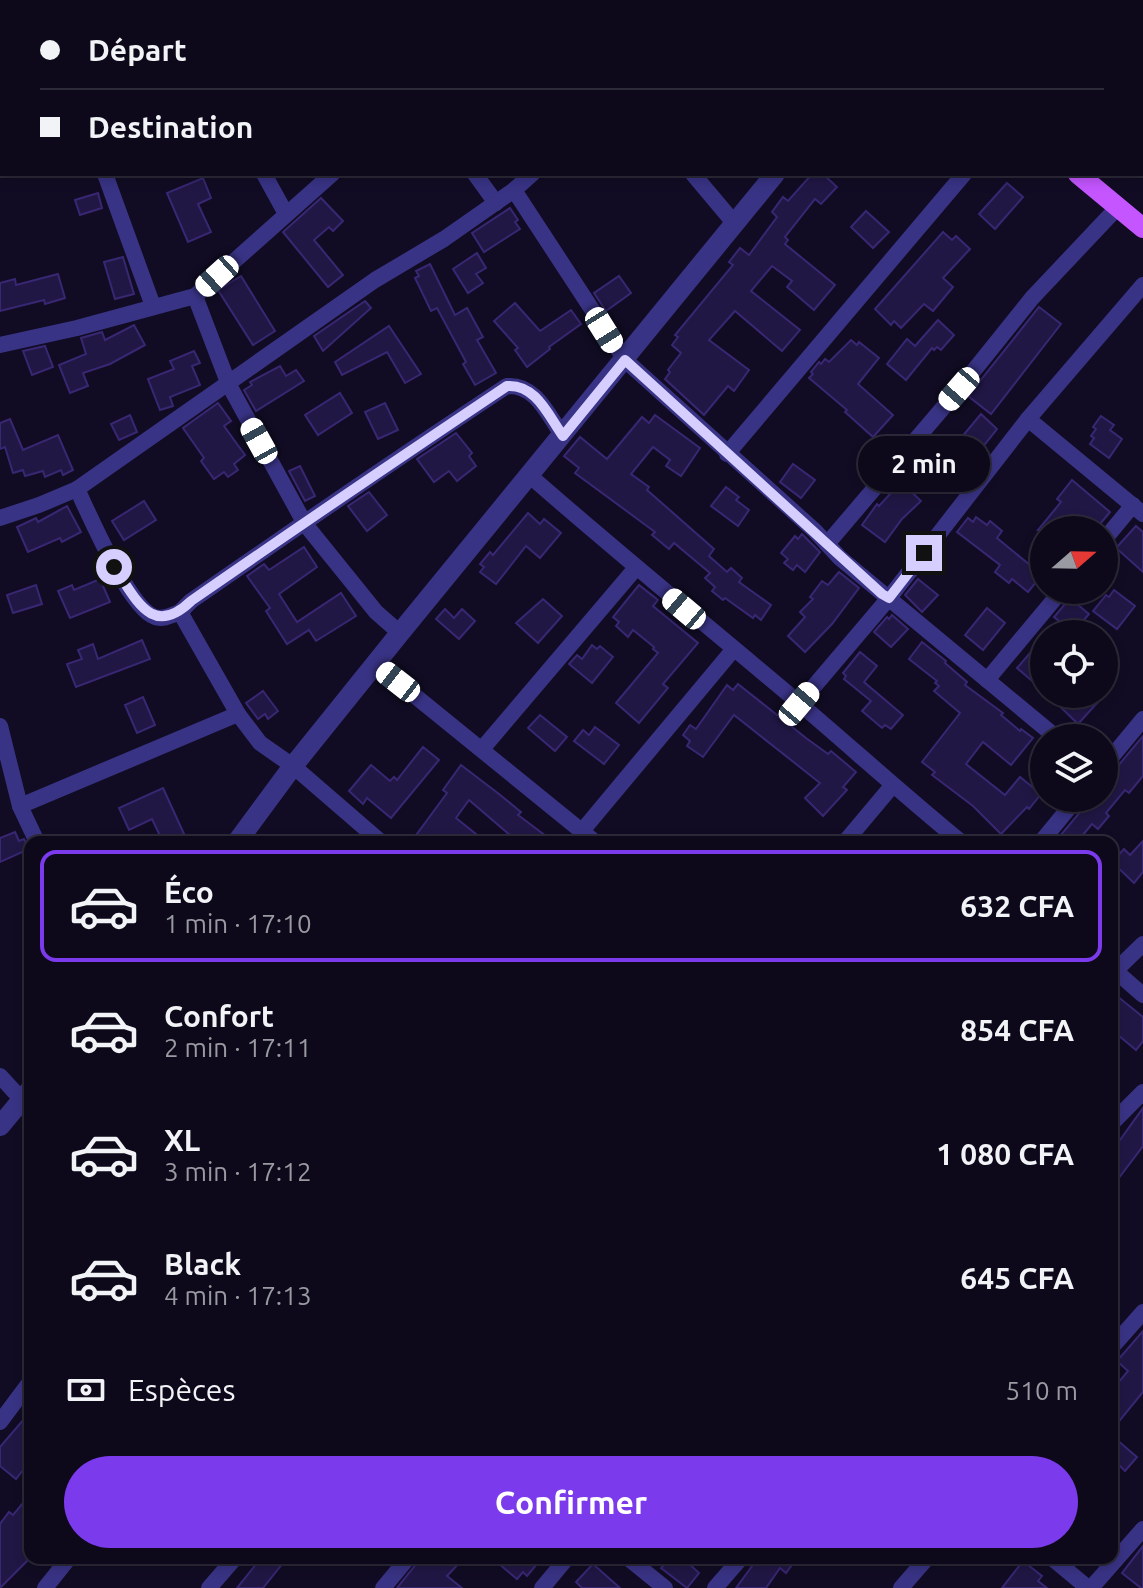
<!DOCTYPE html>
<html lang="fr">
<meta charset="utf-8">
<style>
body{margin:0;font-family:Ubuntu,sans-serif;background:#161223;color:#f1f3f6;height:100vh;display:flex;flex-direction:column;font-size:30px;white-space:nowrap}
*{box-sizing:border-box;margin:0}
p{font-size:26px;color:#9a9aa2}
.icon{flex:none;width:44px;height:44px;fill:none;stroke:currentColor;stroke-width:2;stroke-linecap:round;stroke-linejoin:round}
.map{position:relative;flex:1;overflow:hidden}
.drawer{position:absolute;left:24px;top:836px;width:1094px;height:728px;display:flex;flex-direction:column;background:#0d091a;border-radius:16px;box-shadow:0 4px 12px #0003,0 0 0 2px #2d2a39}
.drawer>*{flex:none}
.hud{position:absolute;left:0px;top:0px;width:1144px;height:176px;box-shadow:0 4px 12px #0003,0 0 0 2px #2d2a39;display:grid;align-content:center;height:176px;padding:0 40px;background:#0d091a}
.needle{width:52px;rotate:70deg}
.buttons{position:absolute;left:1030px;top:516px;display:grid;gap:16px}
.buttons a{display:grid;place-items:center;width:88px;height:88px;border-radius:50%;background:#0d091a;box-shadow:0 4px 12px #0003,0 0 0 2px #2d2a39;font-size:40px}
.end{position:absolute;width:36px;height:36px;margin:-18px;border:10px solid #d5ceff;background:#111;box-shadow:0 0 0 4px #111}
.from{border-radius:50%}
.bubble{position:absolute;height:56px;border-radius:28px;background:#0d091a;box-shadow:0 4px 12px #0003,0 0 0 2px #2d2a39;font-size:26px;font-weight:700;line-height:56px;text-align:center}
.car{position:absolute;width:24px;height:48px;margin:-24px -12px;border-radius:10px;box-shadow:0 0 6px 2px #0007;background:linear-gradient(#fff 24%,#345 0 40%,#fff 0 76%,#345 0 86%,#fff 0)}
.hud b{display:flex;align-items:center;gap:28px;height:76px;font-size:30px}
.hud b+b{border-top:2px solid #2d2a39}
.hud i{width:20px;height:20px;background:#f1f3f6}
ul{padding:14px 0 0;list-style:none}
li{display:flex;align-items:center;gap:24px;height:112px;margin:0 16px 12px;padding:0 24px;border:4px solid transparent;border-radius:16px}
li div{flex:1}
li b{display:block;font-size:30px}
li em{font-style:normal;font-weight:700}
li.current{border-color:#7c3aed}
li>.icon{width:72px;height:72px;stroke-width:1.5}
.pay{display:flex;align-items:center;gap:20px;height:88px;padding:0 40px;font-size:30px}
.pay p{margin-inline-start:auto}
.primary-button{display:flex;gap:16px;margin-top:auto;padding:16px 40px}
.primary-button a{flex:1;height:92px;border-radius:48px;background:#7c3aed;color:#fff;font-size:32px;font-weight:700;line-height:92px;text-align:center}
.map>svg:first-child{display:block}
.building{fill:#211745;stroke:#382773;stroke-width:2}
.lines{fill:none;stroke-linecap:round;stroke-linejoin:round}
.minor{stroke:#393385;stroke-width:16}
.tertiary{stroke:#393385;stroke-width:20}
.primary{stroke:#c455ff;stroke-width:20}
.route{stroke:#d5ceff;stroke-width:10}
</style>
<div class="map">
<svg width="1143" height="1588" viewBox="0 0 1143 1588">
<rect width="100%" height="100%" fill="#110c23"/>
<g class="building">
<path d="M 812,174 L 823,174 L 837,187 L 821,204 L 815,199 L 785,237 L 788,240 L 785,244 L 835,285 L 814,310 L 787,287 L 792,281 L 772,266 L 751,291 L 800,330 L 782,351 L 735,311 L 709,340 L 749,370 L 734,391 L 728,386 L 704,415 L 665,379 L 670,372 L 668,370 L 681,353 L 672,345 L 678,337 L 675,335 L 733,265 L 729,262 L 740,248 L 749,255 L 777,217 L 772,212 L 783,197 L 788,201 Z"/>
<path d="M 203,178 L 211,198 L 198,204 L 211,232 L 188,242 L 167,193 Z"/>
<path d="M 1007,183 L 1023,197 L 995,229 L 979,214 Z"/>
<path d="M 98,193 L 102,208 L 80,215 L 75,200 Z"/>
<path d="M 321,198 L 343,221 L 333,231 L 329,227 L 314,240 L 343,275 L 328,287 L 283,232 Z"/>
<path d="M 510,208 L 518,220 L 515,222 L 520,229 L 484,252 L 472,233 Z"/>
<path d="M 866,211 L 889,232 L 873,248 L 851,227 Z"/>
<path d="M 943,232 L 952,240 L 956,236 L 970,249 L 943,278 L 953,287 L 933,311 L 924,304 L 901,328 L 894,321 L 891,325 L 875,309 Z"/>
<path d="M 477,253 L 486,268 L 476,274 L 483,283 L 468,293 L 453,269 Z"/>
<path d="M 123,257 L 134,294 L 115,299 L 104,262 Z"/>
<path d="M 430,264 L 455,315 L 467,308 L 483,337 L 477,340 L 496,373 L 475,385 L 463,364 L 466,362 L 437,308 L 431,311 L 415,278 L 419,276 L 416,271 Z"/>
<path d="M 58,274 L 65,298 L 45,304 L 44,300 L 0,311 L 0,283 L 15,279 L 16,285 Z"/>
<path d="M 241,276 L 275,331 L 253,345 L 218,290 Z"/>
<path d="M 619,276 L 631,293 L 606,311 L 594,293 Z"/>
<path d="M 365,301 L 371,308 L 323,351 L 314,336 Z"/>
<path d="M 515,303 L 540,331 L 571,310 L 581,324 L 549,347 L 550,349 L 527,367 L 515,350 L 518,348 L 494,321 Z"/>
<path d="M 1039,307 L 1061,324 L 991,414 L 968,396 Z"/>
<path d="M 938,320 L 954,335 L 941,350 L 937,347 L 934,350 L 932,348 L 906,380 L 887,364 L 907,339 L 915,346 Z"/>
<path d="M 134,325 L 145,345 L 110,364 L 83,373 L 88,386 L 70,393 L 59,365 L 86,354 L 81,338 L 102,332 L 105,340 Z"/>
<path d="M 389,326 L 421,374 L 405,383 L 387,352 L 342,375 L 335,362 Z"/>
<path d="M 851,340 L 857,345 L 859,342 L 879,358 L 858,384 L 893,415 L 873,437 L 845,412 L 847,410 L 809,378 L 813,374 L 811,372 L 819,362 L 821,364 L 825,359 L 829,362 Z"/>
<path d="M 45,346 L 53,367 L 32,375 L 23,351 Z"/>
<path d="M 194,351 L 200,363 L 192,366 L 200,385 L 170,397 L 173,406 L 160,410 L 148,379 L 174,369 L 170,361 Z"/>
<path d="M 280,366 L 286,376 L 296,370 L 304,381 L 256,411 L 244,390 L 252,385 L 250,382 Z"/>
<path d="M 340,393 L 352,413 L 318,435 L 305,415 Z"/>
<path d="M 218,403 L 231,421 L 224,426 L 245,455 L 234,464 L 238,470 L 228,477 L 224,472 L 214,479 L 201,461 L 204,458 L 183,428 Z"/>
<path d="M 385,403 L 398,430 L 378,439 L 365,412 Z"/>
<path d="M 981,414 L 997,429 L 953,484 L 935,469 Z"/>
<path d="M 130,415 L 137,432 L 119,440 L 111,424 Z"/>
<path d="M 655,415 L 700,448 L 681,476 L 666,466 L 670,460 L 653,447 L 631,474 L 649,487 L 647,490 L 714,549 L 709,556 L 727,572 L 731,568 L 742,578 L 739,582 L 771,605 L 761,620 L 755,615 L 753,618 L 725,598 L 723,600 L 712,591 L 715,587 L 705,578 L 710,573 L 674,543 L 669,549 L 652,535 L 655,532 L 575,473 L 579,468 L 564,456 L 580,437 L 607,459 L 642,417 L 649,423 Z"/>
<path d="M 1101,416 L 1114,425 L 1110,430 L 1122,439 L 1109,458 L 1090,444 L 1094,438 L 1091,436 L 1096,429 L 1093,427 Z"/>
<path d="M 10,419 L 23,450 L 58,435 L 73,470 L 63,475 L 61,470 L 45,477 L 43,471 L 25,476 L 23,470 L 13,473 L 5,447 L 0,449 L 0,423 Z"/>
<path d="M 456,433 L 472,453 L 469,456 L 476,466 L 457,481 L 449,471 L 434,482 L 417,459 Z"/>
<path d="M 793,464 L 815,480 L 801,498 L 780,482 Z"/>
<path d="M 300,466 L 315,496 L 305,501 L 289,471 Z"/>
<path d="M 1072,480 L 1110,512 L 1095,530 L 1038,530 L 1061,502 L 1057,499 Z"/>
<path d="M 901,482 L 921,501 L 902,519 L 885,542 L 862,525 L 877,504 L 879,506 Z"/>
<path d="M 726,487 L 739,497 L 736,500 L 749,510 L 738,526 L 711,506 Z"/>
<path d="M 369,492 L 387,515 L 367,531 L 348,506 Z"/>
<path d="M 144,501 L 156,520 L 124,540 L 112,521 Z"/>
<path d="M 67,506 L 81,532 L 62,542 L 60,538 L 28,552 L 17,527 L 36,518 L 38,522 Z"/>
<path d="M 528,513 L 540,524 L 544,519 L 561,533 L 540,558 L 526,546 L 496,584 L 480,572 L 484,567 L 480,564 L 490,552 L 493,555 Z"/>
<path d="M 976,517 L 987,525 L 990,521 L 1002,531 L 997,538 L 1042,575 L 1028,592 L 1012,579 L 1009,583 L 995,572 L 1000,565 L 957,532 L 968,518 L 973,522 Z"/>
<path d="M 1136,526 L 1143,532 L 1143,572 L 1116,548 Z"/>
<path d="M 802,534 L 820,552 L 805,572 L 797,565 L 793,570 L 784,563 L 788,559 L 781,553 L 795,536 L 798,539 Z"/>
<path d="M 304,547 L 317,567 L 279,594 L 297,622 L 341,593 L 356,616 L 316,641 L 309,630 L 287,644 L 266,611 L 270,608 L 247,576 L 264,564 L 269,570 Z"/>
<path d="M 839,572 L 859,588 L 832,624 L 805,652 L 788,636 L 805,617 L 800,612 L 813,599 L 810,597 L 822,581 L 828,585 Z"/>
<path d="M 100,579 L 110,602 L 70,618 L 58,591 L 72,585 L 74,590 Z"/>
<path d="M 918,579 L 938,595 L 922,612 L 905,595 Z"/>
<path d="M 36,585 L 42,604 L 13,613 L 7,595 Z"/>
<path d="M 639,585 L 658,600 L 653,606 L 698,643 L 663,684 L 668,688 L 639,723 L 616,703 L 658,653 L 653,649 L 654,647 L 633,630 L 628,637 L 616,626 L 619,622 L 613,617 Z"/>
<path d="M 1114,590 L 1135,606 L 1117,629 L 1093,611 L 1106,595 L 1109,597 Z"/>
<path d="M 1070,598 L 1089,614 L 1072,634 L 1055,634 L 1064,625 L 1054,617 Z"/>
<path d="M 543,599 L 562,616 L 538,643 L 516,623 Z"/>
<path d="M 987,608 L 1005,623 L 983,650 L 965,635 Z"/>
<path d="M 445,609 L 454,618 L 462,609 L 475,621 L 459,639 L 436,619 Z"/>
<path d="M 892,615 L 908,629 L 891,647 L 874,632 L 887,617 L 889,619 Z"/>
<path d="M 142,640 L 150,659 L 76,687 L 67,664 L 82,659 L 78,650 L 93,644 L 98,659 Z"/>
<path d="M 922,642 L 946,661 L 945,663 L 967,682 L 965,685 L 1003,713 L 1001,715 L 1020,731 L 1021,729 L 1033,738 L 1011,765 L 983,742 L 966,764 L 1005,795 L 1020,777 L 1041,794 L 1029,809 L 1027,807 L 1001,834 L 973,806 L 932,775 L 935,772 L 922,762 L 960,713 L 934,691 L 939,686 L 935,683 L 937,681 L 909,659 Z"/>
<path d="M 592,645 L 597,649 L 600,646 L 613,657 L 592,683 L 569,664 L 577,655 L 582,659 Z"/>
<path d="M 1037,645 L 1044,651 L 1044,691 L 1017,668 Z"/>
<path d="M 860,652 L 877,666 L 864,682 L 903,715 L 891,729 L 885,725 L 882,728 L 862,711 L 871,701 L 844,679 L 846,676 L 843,673 Z"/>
<path d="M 738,684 L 806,738 L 828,754 L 831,751 L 856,772 L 843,787 L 847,790 L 823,816 L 805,798 L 820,783 L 734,715 L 703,757 L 687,746 L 690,741 L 683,735 L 690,725 L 696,729 L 727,685 L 733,690 Z"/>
<path d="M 263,691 L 278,711 L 268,719 L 265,714 L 258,719 L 246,703 Z"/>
<path d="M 1047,694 L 1090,694 L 1098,702 L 1078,724 Z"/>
<path d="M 143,697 L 155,725 L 137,733 L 125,705 Z"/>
<path d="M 540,715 L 567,737 L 555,751 L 528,728 Z"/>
<path d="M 595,727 L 619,745 L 604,764 L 574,741 L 583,730 L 589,735 Z"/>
<path d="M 1143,736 L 1143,776 L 1129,793 L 1125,790 L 1106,813 L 1109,816 L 1098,829 L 1092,824 L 1077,842 L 1055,842 L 1086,805 L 1088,798 L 1104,798 L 1104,779 L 1112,773 Z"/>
<path d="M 423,747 L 439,760 L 391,818 L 367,798 L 363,804 L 349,791 L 371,765 L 390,781 L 394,777 L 397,780 Z"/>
<path d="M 461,765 L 499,794 L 521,812 L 518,815 L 554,842 L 518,842 L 469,800 L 456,818 L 486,842 L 411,842 L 447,793 L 443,790 Z"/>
<path d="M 163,788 L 185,836 L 171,842 L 163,842 L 152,819 L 129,830 L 119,808 Z"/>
<path d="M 15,832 L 19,841 L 24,839 L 29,849 L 0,862 L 0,838 Z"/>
<path d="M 1143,841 L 1143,872 L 1134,883 L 1112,862 L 1124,849 L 1130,855 Z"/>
<path d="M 1112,992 L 1143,1017 L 1143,1041 L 1136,1050 L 1112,1030 Z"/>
<path d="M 1143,1108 L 1143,1146 L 1112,1187 L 1112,1151 Z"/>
<path d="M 1143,1331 L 1143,1392 L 1112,1430 L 1112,1390 L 1128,1371 L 1117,1361 Z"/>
<path d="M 30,1412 L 30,1461 L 16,1479 L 0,1466 L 0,1447 Z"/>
<path d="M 1117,1440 L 1137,1457 L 1125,1471 L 1120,1466 L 1112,1475 L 1112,1446 Z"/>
<path d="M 23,1503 L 30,1509 L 30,1558 L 0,1588 L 0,1524 L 9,1512 L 13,1515 Z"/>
<path d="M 1143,1546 L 1143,1588 L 1141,1588 L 1122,1573 Z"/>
<path d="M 261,1558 L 287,1558 L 263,1588 L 237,1588 Z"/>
<path d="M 421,1558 L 464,1558 L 447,1576 L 462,1588 L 397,1588 Z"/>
<path d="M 492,1558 L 542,1558 L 527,1576 L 523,1572 L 517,1579 Z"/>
<path d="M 670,1558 L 683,1558 L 699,1573 L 687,1588 L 661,1568 Z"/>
<path d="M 758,1558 L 797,1558 L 786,1573 L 780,1568 L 766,1588 L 736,1588 Z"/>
<path d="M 1023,1561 L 1042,1576 L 1038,1581 L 1047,1588 L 1002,1588 Z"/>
<path d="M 593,1564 L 620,1588 L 582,1588 L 576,1582 Z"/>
</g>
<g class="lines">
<g class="minor">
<path d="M 41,0 L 42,2"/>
<path d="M 347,0 L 348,2"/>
<path d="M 556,0 L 558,2"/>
<path d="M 303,2 L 305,0"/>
<path d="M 523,2 L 525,0"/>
<path d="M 719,2 L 721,0"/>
<path d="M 0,59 L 2,58"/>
<path d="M 105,174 L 153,306"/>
<path d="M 264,174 L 286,214"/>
<path d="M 475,174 L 496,203"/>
<path d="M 693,174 L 735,224"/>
<path d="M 514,190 L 625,360 L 815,531 L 840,558 L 1057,738"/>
<path d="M 195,296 L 229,385 L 305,524 L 376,612 L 400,633"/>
<path d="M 0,345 L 77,328 L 195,296 L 332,174"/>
<path d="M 1028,419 L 1143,514"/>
<path d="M 727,454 L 964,174"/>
<path d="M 529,475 C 618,553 709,627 799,703 C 853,749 906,797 961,842"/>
<path d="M 77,489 C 90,516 129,608 155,617 C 163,620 172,615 180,612 L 238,714 L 260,743 L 293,766 L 381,842"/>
<path d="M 0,518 L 39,505 L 77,489 L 375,280 L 444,239 L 514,190 L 532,174"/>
<path d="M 1104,540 L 1133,505"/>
<path d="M 827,544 L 959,389 L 1032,298 L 1117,208"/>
<path d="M 180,612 L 191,601 C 296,528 401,456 507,386 C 536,384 548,415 563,436"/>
<path d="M 377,665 L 595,842"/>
<path d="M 987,680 L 1062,590"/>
<path d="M 799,704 L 889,598 L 1028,419 L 1143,285"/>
<path d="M 0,726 L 20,806 L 37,842"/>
<path d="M 482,749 L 635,569"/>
<path d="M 1104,766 L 1143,719"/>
<path d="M 20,806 L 238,714"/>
<path d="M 582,831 L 733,650"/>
<path d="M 845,842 L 892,786"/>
<path d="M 1041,842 L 1077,798"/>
<path d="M 1112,968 L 1143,995"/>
<path d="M 1115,971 L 1143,944"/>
<path d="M 0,1076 L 22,1100"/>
<path d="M 1112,1123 L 1143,1092"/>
<path d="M 1112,1347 L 1143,1312"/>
<path d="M 0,1422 L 30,1382"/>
<path d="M 628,1558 L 665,1588"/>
<path d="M 1052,1558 L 1088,1588"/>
<path d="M 45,1588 L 69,1558"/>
<path d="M 209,1588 L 235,1558"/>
<path d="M 383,1588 L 408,1558"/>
<path d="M 542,1588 L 567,1558"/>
<path d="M 715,1588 L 741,1558"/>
<path d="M 901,1588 L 927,1558"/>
<path d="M 1091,1588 L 1143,1529"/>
</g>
<g class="tertiary">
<path d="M 237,842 L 293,766 L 400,633 L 775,174"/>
<path d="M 0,1126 L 30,1090"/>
</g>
<g class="primary">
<path d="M 870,0 L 873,2"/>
<path d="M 1078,174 L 1143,228"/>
</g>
</g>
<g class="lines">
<path class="route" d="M 114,567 C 136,598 151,639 191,601 C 296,528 401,457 507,386 C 536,384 548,415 563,436 L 625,360 L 882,594 L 889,598 L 924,553"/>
</g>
</svg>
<div class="buttons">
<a><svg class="needle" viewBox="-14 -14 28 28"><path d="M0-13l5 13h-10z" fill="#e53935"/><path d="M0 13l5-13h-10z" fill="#9a9aa2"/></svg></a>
<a><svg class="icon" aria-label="locate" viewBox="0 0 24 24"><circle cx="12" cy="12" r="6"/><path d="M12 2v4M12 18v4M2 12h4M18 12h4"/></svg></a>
<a><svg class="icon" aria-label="layers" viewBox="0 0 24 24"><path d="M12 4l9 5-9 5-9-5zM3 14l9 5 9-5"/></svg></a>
</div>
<i class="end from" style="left:114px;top:567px"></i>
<i class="end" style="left:924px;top:553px"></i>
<div class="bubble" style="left:858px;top:436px;width:132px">2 min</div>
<i class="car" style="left:217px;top:276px;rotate:228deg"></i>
<i class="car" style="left:604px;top:330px;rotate:148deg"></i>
<i class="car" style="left:959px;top:389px;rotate:221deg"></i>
<i class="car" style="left:259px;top:441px;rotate:331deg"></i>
<i class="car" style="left:684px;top:609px;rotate:310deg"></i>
<i class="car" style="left:398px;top:682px;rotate:308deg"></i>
<i class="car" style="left:799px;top:704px;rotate:40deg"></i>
<div class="hud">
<b><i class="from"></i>Départ</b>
<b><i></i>Destination</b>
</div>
<section class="drawer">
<ul>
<li class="current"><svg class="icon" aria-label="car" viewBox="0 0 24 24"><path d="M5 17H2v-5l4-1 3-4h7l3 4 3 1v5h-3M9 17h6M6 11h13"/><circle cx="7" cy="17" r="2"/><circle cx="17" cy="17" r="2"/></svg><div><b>Éco</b><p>1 min · 17:10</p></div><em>632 CFA</em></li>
<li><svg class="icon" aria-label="car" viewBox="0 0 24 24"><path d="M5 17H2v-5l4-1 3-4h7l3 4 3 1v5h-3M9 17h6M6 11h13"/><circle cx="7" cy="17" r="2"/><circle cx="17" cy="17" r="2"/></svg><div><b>Confort</b><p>2 min · 17:11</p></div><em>854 CFA</em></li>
<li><svg class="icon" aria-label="car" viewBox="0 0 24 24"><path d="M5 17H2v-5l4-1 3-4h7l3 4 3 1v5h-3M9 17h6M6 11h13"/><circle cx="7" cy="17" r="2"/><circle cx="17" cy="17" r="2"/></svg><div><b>XL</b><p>3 min · 17:12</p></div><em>1 080 CFA</em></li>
<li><svg class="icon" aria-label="car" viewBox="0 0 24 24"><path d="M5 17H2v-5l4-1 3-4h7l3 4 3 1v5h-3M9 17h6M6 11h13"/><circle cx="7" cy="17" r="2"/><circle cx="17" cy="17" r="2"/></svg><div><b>Black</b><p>4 min · 17:13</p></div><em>645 CFA</em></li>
</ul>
<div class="pay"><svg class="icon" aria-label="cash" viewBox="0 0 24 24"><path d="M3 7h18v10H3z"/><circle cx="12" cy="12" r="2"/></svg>Espèces<p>510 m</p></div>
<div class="primary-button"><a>Confirmer</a></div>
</section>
</div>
